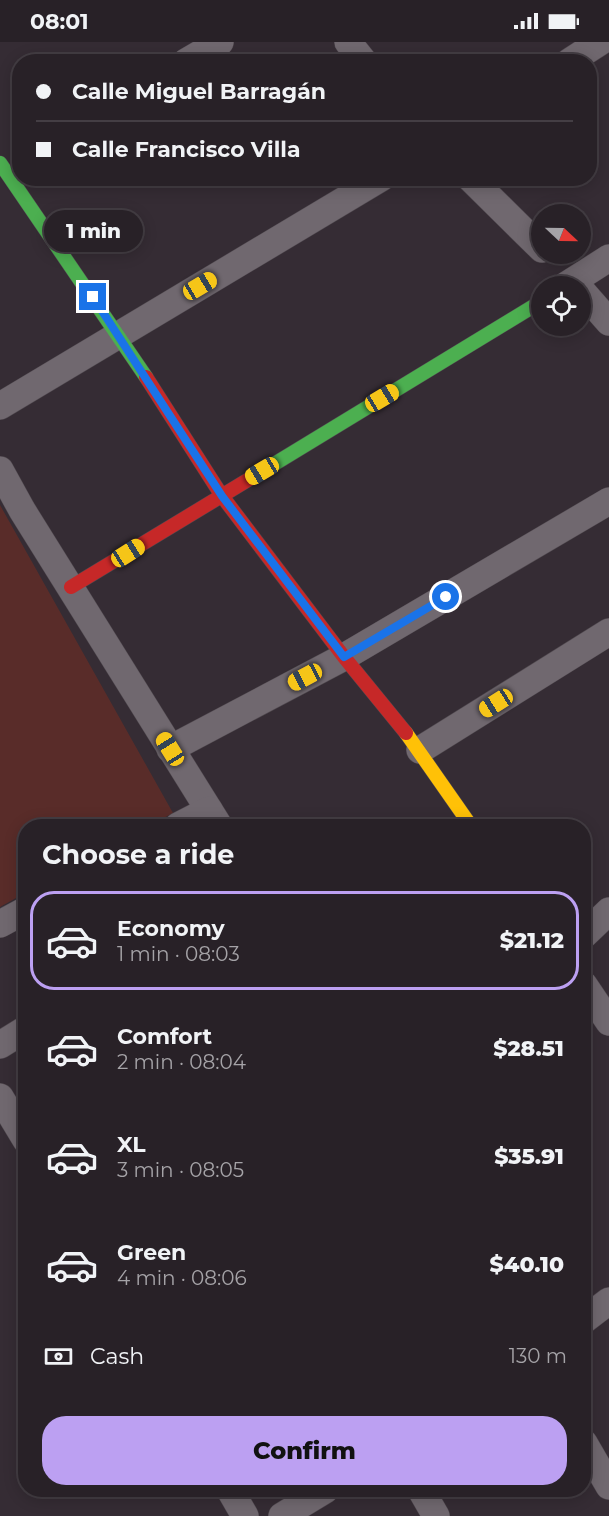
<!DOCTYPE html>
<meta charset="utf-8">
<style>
body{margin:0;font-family:Montserrat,sans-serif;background:#30292f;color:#f1f3f6;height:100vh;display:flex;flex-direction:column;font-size:22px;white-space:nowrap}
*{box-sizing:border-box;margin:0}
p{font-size:20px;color:#a5a3a7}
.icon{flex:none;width:33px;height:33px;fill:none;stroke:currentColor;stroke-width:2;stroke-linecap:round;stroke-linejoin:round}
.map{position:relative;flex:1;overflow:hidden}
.details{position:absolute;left:18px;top:777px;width:573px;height:678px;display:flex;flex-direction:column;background:#282127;border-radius:24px;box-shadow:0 3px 15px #0003,0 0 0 2px #443e44}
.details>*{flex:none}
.hud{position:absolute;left:12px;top:12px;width:585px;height:132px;border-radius:24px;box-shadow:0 3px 15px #0003,0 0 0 2px #443e44;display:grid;align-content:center;height:132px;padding:0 24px;background:#282127}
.needle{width:39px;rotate:112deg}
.fabs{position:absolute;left:531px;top:162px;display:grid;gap:12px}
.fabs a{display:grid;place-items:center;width:60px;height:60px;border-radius:50%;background:#282127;box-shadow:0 3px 15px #0003,0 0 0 2px #443e44;font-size:30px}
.end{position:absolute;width:27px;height:27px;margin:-14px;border:8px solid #1a73e8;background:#fff;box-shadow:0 0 0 3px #fff}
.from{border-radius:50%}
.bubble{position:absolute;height:42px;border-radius:21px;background:#282127;box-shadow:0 3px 15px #0003,0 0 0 2px #443e44;font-size:20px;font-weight:800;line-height:42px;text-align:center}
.car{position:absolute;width:18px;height:36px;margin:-18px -9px;border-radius:8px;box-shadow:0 0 4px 2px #0007;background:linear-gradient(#f5c518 24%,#345 0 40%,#f5c518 0 76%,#345 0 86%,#f5c518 0)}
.hud b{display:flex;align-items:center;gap:21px;height:57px;font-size:22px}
.hud b+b{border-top:2px solid #443e44}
.hud i{width:15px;height:15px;background:#f1f3f6}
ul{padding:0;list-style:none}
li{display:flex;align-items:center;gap:18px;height:99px;margin:0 12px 9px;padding:0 12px;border:3px solid transparent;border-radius:24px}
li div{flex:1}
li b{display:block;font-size:22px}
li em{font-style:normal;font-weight:800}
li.selected{border-color:#bca0f2}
li>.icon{width:54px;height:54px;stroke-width:1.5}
h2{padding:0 24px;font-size:27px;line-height:72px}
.pay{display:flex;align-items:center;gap:15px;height:66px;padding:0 24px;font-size:22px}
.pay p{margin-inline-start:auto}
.cta{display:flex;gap:12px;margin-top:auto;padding:12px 24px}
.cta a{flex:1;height:69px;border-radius:24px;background:#bca0f2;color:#111;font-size:24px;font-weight:800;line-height:69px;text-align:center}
.status{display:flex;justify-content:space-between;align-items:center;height:42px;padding:0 30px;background:#282127;direction:ltr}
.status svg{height:16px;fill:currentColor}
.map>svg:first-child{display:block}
.green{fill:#592c29}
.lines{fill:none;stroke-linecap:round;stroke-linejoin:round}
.street-casing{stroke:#50494f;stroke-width:28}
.fast-casing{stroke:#50494f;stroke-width:15}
.slow-casing{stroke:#50494f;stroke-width:15}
.jam-casing{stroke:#50494f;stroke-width:15}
.street{stroke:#70686f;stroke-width:27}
.fast{stroke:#4caf50;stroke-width:14}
.slow{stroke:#ffc107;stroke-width:14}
.jam{stroke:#c62828;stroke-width:14}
.route{stroke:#1a73e8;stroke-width:8}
</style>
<div class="status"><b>08:01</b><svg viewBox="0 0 49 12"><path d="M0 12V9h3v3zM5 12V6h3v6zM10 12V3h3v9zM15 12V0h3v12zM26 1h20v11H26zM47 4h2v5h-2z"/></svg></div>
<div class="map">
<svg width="609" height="1474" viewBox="0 0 609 1474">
<rect width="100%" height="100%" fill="#352c34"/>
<path class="green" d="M 0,463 L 173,771 L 149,784 L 26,784 L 25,851 L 0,865 Z"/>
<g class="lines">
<g class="street-casing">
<g id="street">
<path d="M 348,0 L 364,20"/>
<path d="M 186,20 L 220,0"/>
<path d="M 569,20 L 600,0"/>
<path d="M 470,136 L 542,207"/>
<path d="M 565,244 L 609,216"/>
<path d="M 580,247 L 609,280"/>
<path d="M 0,364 L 381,136"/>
<path d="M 0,428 L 22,468 L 219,784"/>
<path d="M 170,707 L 344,615 L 609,459"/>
<path d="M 420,708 L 609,590"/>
<path d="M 178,784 L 209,768"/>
<path d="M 0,882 L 26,868"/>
<path d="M 584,893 L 609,869"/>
<path d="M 584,943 L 609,980"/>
<path d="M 0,1003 L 26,987"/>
<path d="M 0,1055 L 26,1098"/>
<path d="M 584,1278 L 609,1259"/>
<path d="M 584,1401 L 609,1444"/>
<path d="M 230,1448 L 245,1474"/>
<path d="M 421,1448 L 436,1474"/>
<path d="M 282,1474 L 325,1448"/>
</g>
</g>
<g class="fast-casing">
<g id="fast">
<path d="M 0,121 L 146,335"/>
<path d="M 266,427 L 542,259"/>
</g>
</g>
<g class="slow-casing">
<path id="slow" d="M 406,691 L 471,784"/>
</g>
<g class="jam-casing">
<g id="jam">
<path d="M 146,335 L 222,454 L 344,615 L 406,691"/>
<path d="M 71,545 L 266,427"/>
</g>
</g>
<use href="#street" class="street"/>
<use href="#fast" class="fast"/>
<use href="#slow" class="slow"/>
<use href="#jam" class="jam"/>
</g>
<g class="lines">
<path class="route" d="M 93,255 L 222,454 L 344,615 L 446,555"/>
</g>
</svg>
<div class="fabs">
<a><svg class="needle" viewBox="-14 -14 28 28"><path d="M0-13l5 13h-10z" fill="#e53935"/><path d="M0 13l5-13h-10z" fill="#a5a3a7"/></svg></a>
<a><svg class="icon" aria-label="locate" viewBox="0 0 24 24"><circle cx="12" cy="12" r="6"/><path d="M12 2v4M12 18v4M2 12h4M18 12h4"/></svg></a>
</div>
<i class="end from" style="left:446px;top:555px"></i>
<i class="end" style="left:93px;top:255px"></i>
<div class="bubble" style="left:44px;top:168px;width:99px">1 min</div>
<i class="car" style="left:200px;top:244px;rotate:59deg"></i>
<i class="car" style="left:382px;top:356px;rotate:59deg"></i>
<i class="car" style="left:262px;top:429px;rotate:239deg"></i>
<i class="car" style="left:128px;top:511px;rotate:58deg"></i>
<i class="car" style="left:305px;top:635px;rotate:242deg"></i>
<i class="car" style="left:496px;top:661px;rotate:238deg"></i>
<i class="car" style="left:170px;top:707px;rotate:328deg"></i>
<div class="hud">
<b><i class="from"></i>Calle Miguel Barragán</b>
<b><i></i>Calle Francisco Villa</b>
</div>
<section class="details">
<h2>Choose a ride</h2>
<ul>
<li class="selected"><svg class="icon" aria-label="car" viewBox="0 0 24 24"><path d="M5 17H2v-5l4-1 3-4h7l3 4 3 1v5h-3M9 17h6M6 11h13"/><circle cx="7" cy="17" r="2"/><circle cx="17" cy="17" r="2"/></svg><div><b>Economy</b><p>1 min · 08:03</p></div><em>$21.12</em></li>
<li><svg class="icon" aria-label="car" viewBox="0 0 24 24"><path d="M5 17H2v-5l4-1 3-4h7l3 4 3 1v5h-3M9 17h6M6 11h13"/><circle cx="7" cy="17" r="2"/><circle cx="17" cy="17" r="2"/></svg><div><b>Comfort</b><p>2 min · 08:04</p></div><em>$28.51</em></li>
<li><svg class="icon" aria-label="car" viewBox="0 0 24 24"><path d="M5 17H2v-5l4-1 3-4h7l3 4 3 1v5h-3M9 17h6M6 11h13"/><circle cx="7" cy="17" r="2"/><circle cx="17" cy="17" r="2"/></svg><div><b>XL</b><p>3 min · 08:05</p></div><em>$35.91</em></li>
<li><svg class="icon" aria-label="car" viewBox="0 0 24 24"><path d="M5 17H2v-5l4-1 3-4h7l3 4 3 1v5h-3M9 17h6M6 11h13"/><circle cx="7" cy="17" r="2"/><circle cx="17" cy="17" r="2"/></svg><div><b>Green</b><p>4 min · 08:06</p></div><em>$40.10</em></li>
</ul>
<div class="pay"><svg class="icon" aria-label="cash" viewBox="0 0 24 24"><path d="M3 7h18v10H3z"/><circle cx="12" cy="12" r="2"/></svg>Cash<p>130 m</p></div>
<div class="cta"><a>Confirm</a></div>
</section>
</div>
